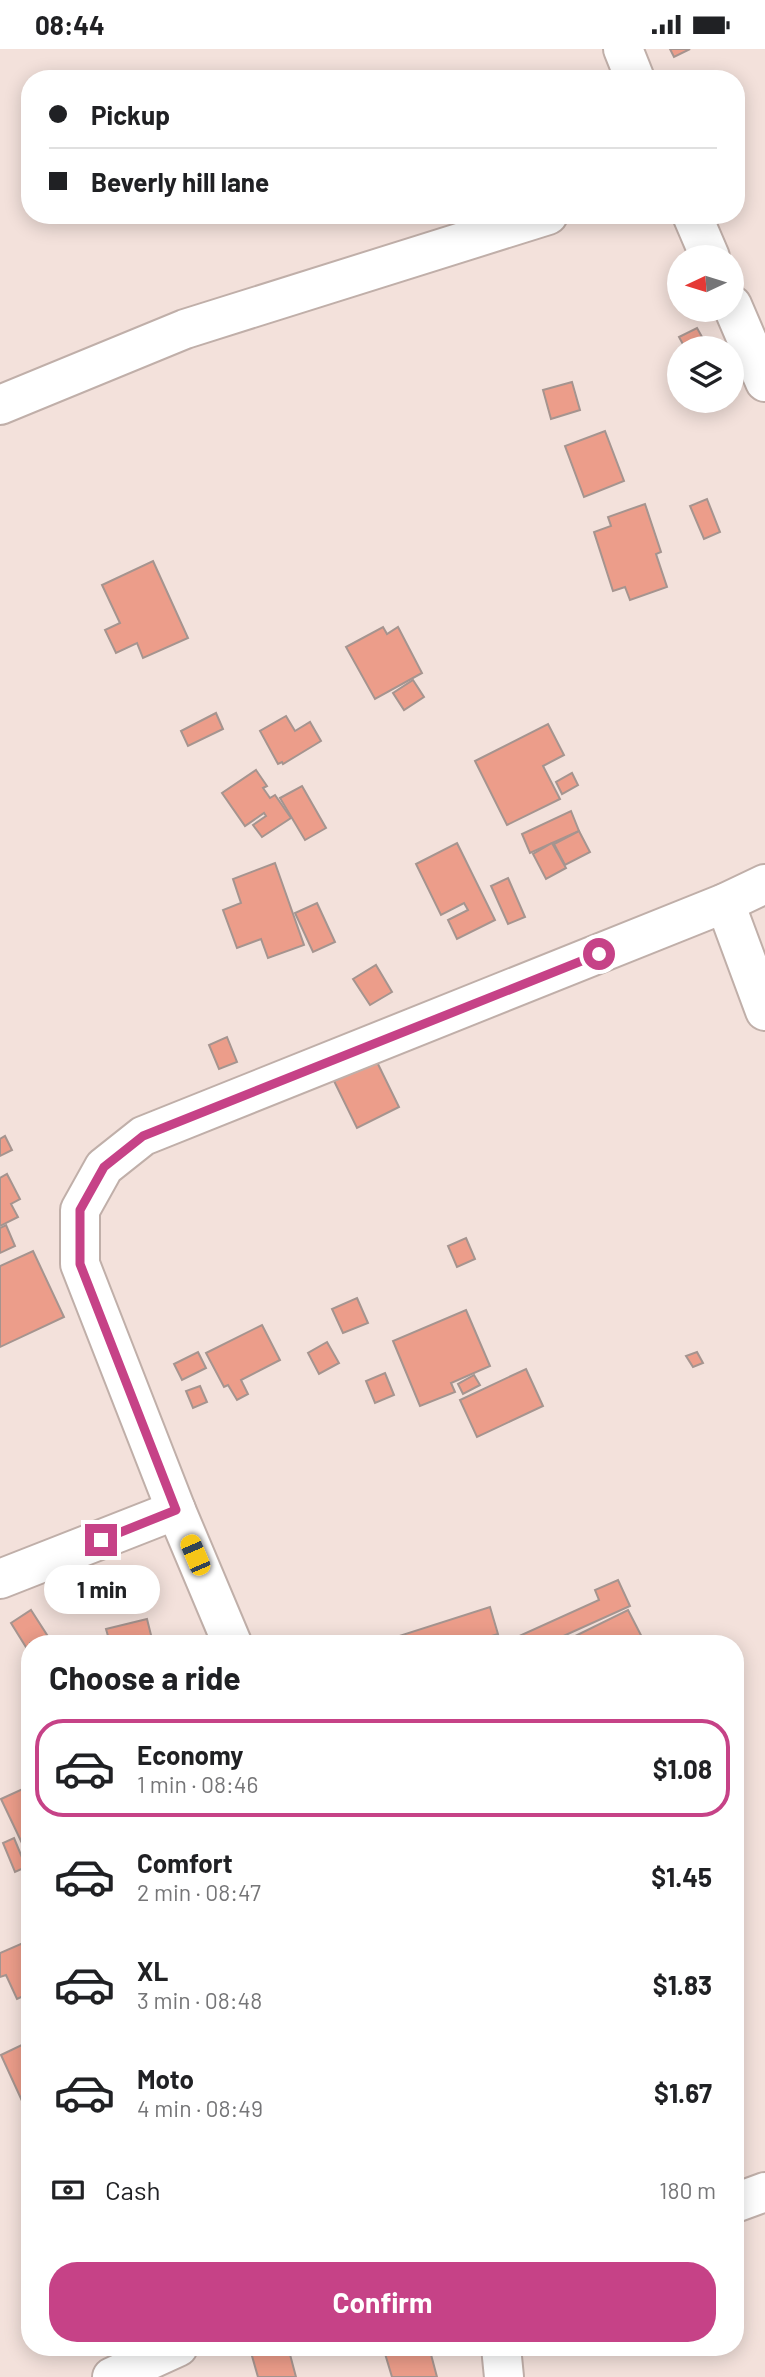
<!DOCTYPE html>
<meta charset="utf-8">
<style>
body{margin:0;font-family:Barlow,sans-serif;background:#f6f6f6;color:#202124;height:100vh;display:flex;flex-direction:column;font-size:26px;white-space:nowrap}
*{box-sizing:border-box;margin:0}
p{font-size:23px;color:#757577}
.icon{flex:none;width:38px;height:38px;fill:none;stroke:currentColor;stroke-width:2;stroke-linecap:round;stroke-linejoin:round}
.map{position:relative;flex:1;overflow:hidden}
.drawer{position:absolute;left:21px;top:1586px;width:723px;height:721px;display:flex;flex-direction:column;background:#fff;border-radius:28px;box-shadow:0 4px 18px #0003}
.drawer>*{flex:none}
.hud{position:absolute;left:21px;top:21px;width:724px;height:154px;border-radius:28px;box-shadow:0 4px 18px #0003;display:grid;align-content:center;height:154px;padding:0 28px;background:#fff}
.needle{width:46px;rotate:266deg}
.tools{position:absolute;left:667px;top:196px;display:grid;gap:14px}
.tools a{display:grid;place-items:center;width:77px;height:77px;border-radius:50%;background:#fff;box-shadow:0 4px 18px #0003;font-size:35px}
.end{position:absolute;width:32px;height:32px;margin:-16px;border:9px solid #c64287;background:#fff;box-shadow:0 0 0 4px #fff}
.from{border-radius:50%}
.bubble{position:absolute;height:49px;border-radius:24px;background:#fff;box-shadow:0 4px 18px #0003;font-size:23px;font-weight:700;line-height:49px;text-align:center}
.car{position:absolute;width:21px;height:42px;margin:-21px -10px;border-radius:9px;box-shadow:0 0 5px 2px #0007;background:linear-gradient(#f5c518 24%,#345 0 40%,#f5c518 0 76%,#345 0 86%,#f5c518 0)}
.hud b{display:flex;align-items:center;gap:24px;height:66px;font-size:26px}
.hud b+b{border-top:2px solid #e0e0e0}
.hud i{width:18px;height:18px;background:#202124}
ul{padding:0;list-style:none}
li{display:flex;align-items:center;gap:21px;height:98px;margin:0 14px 10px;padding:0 14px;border:4px solid transparent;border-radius:28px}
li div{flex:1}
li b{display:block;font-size:26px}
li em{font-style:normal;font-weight:700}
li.selected{border-color:#c64287}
li>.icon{width:63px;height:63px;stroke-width:1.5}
h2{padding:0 28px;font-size:32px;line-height:84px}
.pay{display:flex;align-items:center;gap:18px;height:77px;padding:0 28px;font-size:26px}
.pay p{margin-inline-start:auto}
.cta{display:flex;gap:14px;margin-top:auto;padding:14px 28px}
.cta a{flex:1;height:80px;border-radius:28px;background:#c64287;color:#fff;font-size:28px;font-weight:700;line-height:80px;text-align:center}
.status{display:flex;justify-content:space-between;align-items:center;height:49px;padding:0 35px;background:#fff;direction:ltr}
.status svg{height:19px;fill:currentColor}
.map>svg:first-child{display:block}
.building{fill:#ec9d8a;stroke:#a5948f;stroke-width:2}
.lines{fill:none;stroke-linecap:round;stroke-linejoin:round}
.minor-casing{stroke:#c0afa9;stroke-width:42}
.minor{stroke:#fff;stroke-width:38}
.route{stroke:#c64287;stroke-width:9}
</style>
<div class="status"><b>08:44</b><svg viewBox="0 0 49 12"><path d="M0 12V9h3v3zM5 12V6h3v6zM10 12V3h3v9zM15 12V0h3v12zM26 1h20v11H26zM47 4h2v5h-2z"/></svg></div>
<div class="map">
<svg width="765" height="2328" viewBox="0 0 765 2328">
<rect width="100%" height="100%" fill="#f3e1db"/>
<g class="building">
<path d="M 670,0 L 690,0 L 674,8 Z"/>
<path d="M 697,279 L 706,295 L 697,299 L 685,299 L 679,288 Z"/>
<path d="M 572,333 L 580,361 L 551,370 L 543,341 Z"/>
<path d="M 605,382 L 624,432 L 584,448 L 565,397 Z"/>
<path d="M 707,450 L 720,483 L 704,490 L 690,457 Z"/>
<path d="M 645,455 L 661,503 L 656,505 L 667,538 L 630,551 L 625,538 L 613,542 L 594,483 L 611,477 L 608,468 Z"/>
<path d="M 153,512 L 188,589 L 143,609 L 137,594 L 116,604 L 105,581 L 120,574 L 102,536 Z"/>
<path d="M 383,578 L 387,585 L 398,578 L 422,624 L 375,650 L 346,598 Z"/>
<path d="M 413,631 L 424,648 L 404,661 L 393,644 Z"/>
<path d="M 216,664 L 223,680 L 188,697 L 181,682 Z"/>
<path d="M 286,667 L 295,682 L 310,673 L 321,692 L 283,715 L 282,713 L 278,715 L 260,682 Z"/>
<path d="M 548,675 L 564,706 L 543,717 L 560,750 L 507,776 L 475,712 Z"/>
<path d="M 256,721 L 267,737 L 263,739 L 270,749 L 275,746 L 291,769 L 262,788 L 253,776 L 266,767 L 264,764 L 245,777 L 222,744 Z"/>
<path d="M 572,724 L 578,736 L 562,745 L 556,733 Z"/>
<path d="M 302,737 L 326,779 L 305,791 L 280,749 Z"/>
<path d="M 571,762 L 579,782 L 530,804 L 522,785 Z"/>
<path d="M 579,782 L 590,803 L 565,816 L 554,795 Z"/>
<path d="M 457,794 L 495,871 L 457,890 L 448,871 L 468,861 L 464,854 L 441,866 L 416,815 Z"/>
<path d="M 552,794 L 566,819 L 546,830 L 533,805 Z"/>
<path d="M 275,814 L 304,896 L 268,909 L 261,890 L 237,899 L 223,861 L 241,854 L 233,830 Z"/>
<path d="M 508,829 L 525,868 L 508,875 L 491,837 Z"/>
<path d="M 317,854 L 335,893 L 313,903 L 295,864 Z"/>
<path d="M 376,916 L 392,943 L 370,956 L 353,930 Z"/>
<path d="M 227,988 L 237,1013 L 219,1020 L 209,996 Z"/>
<path d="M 376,1011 L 399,1058 L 357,1079 L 334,1032 Z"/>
<path d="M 5,1087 L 12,1101 L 0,1107 L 0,1090 Z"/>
<path d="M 7,1125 L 20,1150 L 11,1155 L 18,1168 L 0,1177 L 0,1129 Z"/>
<path d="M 6,1176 L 15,1197 L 0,1204 L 0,1179 Z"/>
<path d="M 466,1189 L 475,1210 L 457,1218 L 448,1197 Z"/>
<path d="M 33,1202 L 64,1268 L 0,1298 L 0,1217 Z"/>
<path d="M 357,1249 L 368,1274 L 343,1284 L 332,1260 Z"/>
<path d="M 466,1261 L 490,1317 L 451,1334 L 455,1343 L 420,1357 L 393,1292 Z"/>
<path d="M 262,1276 L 280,1311 L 241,1331 L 248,1345 L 237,1351 L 228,1336 L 224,1338 L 206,1304 Z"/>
<path d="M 327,1293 L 339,1314 L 319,1325 L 308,1304 Z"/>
<path d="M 198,1303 L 206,1319 L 182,1331 L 174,1315 Z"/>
<path d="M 697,1303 L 703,1314 L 693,1318 L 686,1307 Z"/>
<path d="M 526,1320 L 543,1357 L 477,1388 L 460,1351 Z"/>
<path d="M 385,1324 L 394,1346 L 375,1354 L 366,1332 Z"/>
<path d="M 474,1326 L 480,1336 L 463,1345 L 458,1335 Z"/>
<path d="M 200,1337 L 207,1353 L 193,1359 L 186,1342 Z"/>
<path d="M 618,1531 L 630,1557 L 548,1594 L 504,1594 L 599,1551 L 595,1541 Z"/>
<path d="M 490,1558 L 498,1585 L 470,1594 L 402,1594 L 399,1587 Z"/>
<path d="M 31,1561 L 49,1589 L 41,1594 L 30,1594 L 29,1603 L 11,1574 Z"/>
<path d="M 628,1561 L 645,1594 L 561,1594 Z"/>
<path d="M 147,1570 L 153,1594 L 110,1594 L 106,1580 Z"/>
<path d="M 27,1738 L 30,1745 L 30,1811 L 1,1750 Z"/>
<path d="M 14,1789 L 26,1818 L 15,1823 L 3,1794 Z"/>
<path d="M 30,1891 L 30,1944 L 17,1950 L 6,1926 L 0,1928 L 0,1904 Z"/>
<path d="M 30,1992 L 30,2065 L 28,2065 L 1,2006 Z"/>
<path d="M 258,2298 L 288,2298 L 296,2328 L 258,2328 L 250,2300 Z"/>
<path d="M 383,2298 L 429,2298 L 437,2328 L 392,2328 Z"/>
</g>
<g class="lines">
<g class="minor-casing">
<g id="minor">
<path d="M 623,0 L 635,30"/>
<path d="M 692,166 L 710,208"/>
<path d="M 732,256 L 765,333"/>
<path d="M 0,356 L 185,280 L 548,166"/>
<path d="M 725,854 L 765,962"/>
<path d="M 0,1530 L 176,1461"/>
<path d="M 232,1594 L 176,1461 L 80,1215 L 80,1161 L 104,1118 L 143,1087 L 725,854 L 765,835"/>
<path d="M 735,2154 L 765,2143"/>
<path d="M 501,2298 L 504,2328"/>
<path d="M 112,2328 L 178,2298"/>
</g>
</g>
<use href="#minor" class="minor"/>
</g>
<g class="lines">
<path class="route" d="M 101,1491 L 176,1461 L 80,1215 L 80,1161 L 104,1118 L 143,1087 L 599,905"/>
</g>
</svg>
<div class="tools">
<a><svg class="needle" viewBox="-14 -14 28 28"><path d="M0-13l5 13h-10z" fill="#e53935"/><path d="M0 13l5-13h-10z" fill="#757577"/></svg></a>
<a><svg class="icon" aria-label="layers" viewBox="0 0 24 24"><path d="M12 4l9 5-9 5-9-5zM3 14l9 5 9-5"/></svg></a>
</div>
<i class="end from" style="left:599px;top:905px"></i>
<i class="end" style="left:101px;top:1491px"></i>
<div class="bubble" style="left:44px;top:1516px;width:116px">1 min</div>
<i class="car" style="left:195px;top:1506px;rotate:337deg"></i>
<div class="hud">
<b><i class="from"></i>Pickup</b>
<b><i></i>Beverly hill lane</b>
</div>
<section class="drawer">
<h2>Choose a ride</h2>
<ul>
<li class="selected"><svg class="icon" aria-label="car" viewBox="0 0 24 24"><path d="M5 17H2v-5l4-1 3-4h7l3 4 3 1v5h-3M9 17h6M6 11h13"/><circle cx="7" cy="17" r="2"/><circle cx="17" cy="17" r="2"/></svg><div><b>Economy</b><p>1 min · 08:46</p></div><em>$1.08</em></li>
<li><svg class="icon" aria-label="car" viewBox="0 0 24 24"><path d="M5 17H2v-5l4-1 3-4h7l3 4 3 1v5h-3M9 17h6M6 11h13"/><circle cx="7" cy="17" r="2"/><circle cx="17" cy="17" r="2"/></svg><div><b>Comfort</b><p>2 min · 08:47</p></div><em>$1.45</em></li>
<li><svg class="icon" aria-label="car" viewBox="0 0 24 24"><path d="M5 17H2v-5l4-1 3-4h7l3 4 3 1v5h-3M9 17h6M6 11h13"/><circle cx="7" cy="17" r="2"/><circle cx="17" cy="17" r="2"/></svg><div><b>XL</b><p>3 min · 08:48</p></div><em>$1.83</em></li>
<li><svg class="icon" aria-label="car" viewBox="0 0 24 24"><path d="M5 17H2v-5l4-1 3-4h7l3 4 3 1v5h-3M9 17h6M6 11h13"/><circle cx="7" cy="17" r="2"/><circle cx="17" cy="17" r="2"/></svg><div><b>Moto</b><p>4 min · 08:49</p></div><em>$1.67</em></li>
</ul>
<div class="pay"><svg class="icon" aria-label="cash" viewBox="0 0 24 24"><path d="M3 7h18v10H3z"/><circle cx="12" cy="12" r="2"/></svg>Cash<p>180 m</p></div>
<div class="cta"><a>Confirm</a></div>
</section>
</div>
